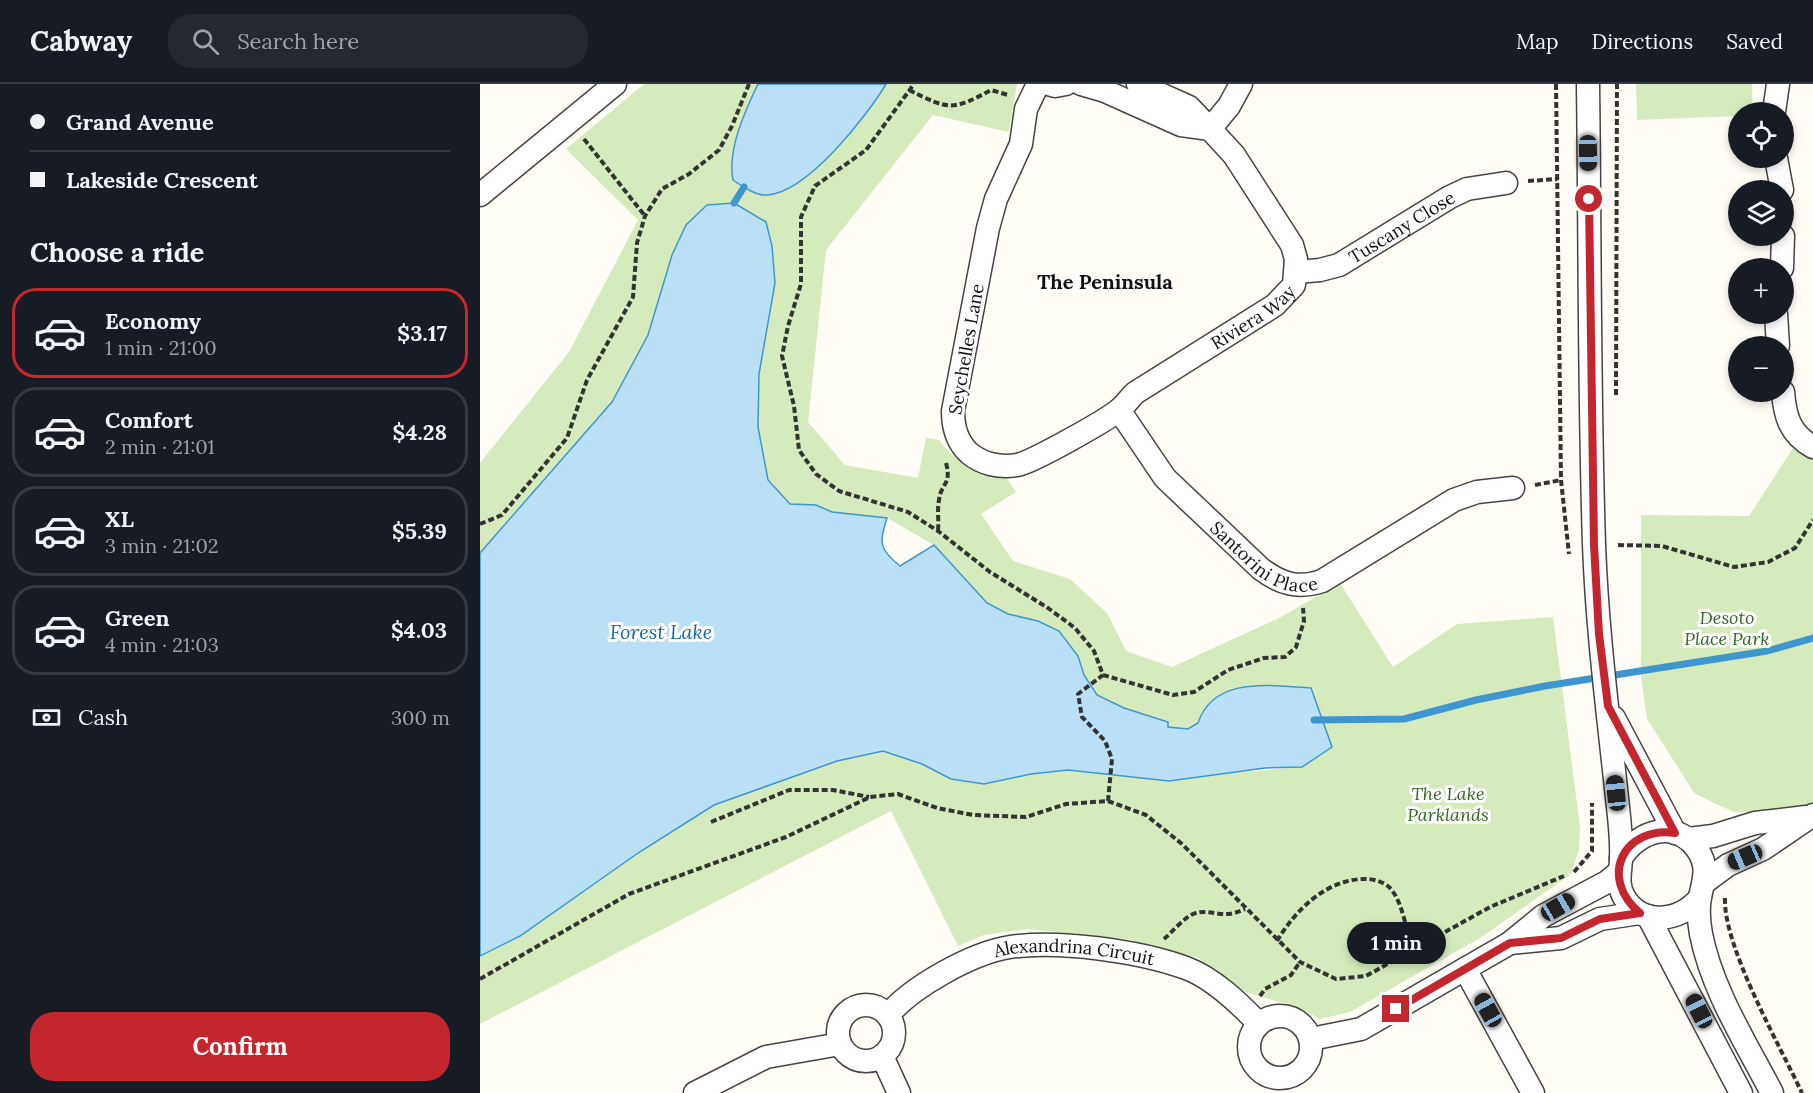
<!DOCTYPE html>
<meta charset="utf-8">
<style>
body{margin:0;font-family:Lora,serif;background:#242831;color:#f1f3f6;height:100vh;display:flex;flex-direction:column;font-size:22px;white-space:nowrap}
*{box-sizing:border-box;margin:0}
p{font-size:20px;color:#9ea1a6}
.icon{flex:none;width:33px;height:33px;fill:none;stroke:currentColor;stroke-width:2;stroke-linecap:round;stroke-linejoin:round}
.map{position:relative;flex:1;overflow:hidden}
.drawer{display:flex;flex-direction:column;background:#171b24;width:480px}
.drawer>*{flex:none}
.top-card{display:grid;align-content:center;height:132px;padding:0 30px;background:#171b24}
.controls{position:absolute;left:1248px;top:18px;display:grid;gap:12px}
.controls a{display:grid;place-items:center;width:66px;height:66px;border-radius:50%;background:#171b24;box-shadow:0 3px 9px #0003;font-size:30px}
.end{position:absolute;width:27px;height:27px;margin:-14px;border:8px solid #c4262e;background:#fff;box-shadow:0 0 0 3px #fff}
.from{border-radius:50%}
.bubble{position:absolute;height:42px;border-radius:21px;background:#171b24;box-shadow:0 3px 9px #0003;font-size:20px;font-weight:700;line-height:42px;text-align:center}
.car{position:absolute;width:18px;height:36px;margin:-18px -9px;border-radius:8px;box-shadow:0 0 4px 2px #0007;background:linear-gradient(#222 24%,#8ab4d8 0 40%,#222 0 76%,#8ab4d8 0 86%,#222 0)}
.top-card b{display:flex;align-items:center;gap:21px;height:57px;font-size:22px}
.top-card b+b{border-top:2px solid #363941}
.top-card i{width:15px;height:15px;background:#f1f3f6}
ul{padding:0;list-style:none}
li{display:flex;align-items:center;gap:18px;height:90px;margin:0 12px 9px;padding:0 18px;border:3px solid #363941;border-radius:24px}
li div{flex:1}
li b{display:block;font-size:22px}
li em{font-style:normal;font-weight:700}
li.selected{border-color:#c4262e}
li>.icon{width:54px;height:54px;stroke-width:1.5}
h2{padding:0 30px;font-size:27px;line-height:72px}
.pay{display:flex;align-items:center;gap:15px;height:66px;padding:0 30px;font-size:22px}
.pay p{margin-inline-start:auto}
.primary-button{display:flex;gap:12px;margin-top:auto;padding:12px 30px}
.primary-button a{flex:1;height:69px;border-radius:24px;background:#c4262e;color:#fff;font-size:24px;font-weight:700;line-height:69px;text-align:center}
header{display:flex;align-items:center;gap:36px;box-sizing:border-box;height:84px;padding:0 30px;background:#171b24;border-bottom:2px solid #363941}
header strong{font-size:28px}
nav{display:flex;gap:33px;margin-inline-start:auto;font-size:21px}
.search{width:420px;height:54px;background:#242831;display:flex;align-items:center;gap:15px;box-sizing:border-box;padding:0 21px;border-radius:24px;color:#9ea1a6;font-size:22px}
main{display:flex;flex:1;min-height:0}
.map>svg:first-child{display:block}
.green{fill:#d5ebbd}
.water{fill:#b9e0f7;stroke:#3f96cf;stroke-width:1.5}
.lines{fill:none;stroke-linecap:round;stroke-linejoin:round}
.stream{stroke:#3f96cf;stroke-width:7}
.minor-casing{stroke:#444;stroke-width:25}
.path{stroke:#333;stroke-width:4;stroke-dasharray:6 3;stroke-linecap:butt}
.minor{stroke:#fff;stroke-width:22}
.route{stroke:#c4262e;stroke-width:8}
.labels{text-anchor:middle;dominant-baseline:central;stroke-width:6;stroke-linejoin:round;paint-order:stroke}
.street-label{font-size:18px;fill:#111;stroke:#fff}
.park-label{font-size:18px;font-style:italic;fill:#2f6b1f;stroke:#fff}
.neighbourhood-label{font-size:20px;font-weight:bold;fill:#111;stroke:#fff}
.water-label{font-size:20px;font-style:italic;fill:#1768a6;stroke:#fff}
</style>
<header>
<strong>Cabway</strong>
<div class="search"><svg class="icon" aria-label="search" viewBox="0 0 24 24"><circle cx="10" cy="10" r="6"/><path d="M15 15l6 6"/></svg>Search here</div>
<nav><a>Map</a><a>Directions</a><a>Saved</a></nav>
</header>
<main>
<section class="drawer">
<div class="top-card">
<b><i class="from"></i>Grand Avenue</b>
<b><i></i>Lakeside Crescent</b>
</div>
<h2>Choose a ride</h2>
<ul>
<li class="selected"><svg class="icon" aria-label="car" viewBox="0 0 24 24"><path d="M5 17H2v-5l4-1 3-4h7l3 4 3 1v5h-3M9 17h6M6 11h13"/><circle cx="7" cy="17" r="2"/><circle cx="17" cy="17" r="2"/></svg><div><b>Economy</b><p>1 min · 21:00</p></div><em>$3.17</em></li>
<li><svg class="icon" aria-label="car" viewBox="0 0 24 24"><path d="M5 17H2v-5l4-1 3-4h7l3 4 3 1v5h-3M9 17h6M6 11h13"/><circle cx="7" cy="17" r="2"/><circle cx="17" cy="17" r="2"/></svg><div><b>Comfort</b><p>2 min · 21:01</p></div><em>$4.28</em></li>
<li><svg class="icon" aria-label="car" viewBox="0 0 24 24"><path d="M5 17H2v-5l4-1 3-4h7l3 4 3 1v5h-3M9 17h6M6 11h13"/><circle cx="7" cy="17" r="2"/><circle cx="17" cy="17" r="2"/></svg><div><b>XL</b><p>3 min · 21:02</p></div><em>$5.39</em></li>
<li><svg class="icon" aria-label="car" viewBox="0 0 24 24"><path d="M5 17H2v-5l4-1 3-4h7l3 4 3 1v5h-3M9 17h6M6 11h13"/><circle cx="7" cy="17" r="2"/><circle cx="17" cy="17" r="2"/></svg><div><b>Green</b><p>4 min · 21:03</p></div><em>$4.03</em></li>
</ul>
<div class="pay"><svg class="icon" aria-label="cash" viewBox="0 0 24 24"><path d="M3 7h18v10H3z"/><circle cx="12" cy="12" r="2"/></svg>Cash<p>300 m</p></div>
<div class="primary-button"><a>Confirm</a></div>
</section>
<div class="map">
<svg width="1333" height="1009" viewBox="0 0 1333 1009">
<rect width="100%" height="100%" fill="#fffdf5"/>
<g class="green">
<path d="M 164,0 L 278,0 L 269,20 L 396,17 L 406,0 L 537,0 L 529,48 L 453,31 L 346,166 L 328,338 L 365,381 L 438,394 L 446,354 L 459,356 C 478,381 494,385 524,390 L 536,408 L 501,430 L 533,477 L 590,495 L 627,529 L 646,567 L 692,583 L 801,533 L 860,499 L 913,583 L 977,540 L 1073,533 L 1100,743 L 1099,765 L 1091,790 L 1002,853 L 870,928 L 840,935 L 820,924 L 765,908 L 718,874 L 647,855 L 546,845 L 504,851 L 478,862 L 411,727 L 0,940 L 0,872 L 40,852 L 158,769 L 234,721 L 357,677 L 403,667 L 442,680 L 471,695 L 588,686 L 748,689 L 822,683 L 718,639 L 708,645 L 688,643 L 688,638 L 644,624 L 617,611 L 604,591 L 598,572 L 558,537 L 528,530 L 506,519 L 454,461 L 407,434 L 352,428 L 336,421 L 310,420 L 288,396 L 278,343 L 279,290 L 295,199 L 192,171 L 168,251 L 132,318 L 0,469 L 0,379 L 89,268 L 158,136 L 86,65 Z"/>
<path d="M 1156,0 L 1272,0 L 1273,28 L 1258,28 L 1258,32 L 1157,36 Z"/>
<path d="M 1319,355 L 1333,363 L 1333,731 L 1254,728 L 1215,710 L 1167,635 L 1161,593 L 1161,431 L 1269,432 Z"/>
</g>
<g class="water">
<path d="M 278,0 L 406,0 C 387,32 327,109 287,111 C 276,112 262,102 253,96 C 247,66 265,27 278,0 Z"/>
<path d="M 254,119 L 286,138 L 292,162 L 295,199 L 279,290 L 278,343 L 288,396 L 310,420 L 336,421 L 352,428 L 407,434 C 399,460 399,465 420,482 L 454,461 L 507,519 L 528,530 L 558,537 L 579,547 L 598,572 L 604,591 L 617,611 L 644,624 L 688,638 L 688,643 L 708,645 L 718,639 C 734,591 792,602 831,604 L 852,663 L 822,683 L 785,684 L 689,697 L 588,686 L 551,690 L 504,700 L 471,695 L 442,680 L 403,667 L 357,677 L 234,721 L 158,769 L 40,852 L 0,872 L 0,469 L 132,318 L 168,251 L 192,171 L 206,141 L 227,121 Z"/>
</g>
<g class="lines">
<g class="stream">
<path d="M 254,119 L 264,103"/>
<path d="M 834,636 L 924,635 L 996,616 L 1065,602 L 1287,567 L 1333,554"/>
</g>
<g class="minor-casing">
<g id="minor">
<path id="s1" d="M 558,0 L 546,25 L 541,60 L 516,115 L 508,144 L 473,327 C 473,343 477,358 489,369 C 502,380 520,384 537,381 C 553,378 625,337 639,326 C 645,321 650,314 655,309 L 795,221 L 814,201 L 816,175 L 812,161 L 754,71 L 730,45 L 709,23 L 658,0"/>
<path d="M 568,0 L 575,2 L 586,0"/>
<path d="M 601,0 L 625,7 L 701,41 L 730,45"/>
<path d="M 1108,0 C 1110,153 1109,307 1114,460 C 1117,545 1128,629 1137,714 C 1139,733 1142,754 1141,773 C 1141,787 1136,799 1144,813 C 1162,843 1199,838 1220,814"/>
<path d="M 1294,28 L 1298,0"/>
<path d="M 730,45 L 749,22 L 761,0"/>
<path d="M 1296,74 L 1302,106"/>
<path d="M 0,111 L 135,0"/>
<path d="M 1302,184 L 1303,152"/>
<path id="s2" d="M 817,188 L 840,186 L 859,181 L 970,113 L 987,105 L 1026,99"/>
<path d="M 1296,230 L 1298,262"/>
<path d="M 1303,308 C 1305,333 1310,350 1333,363"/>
<path id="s3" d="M 639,326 L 685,394 L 781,485 C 801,500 818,505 842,497 L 974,416 L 997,408 L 1033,404"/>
<path d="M 1134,634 L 1195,749"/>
<path d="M 1208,755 L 1233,752 L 1275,739 L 1326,733"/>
<path d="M 1141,774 C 1159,747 1195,734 1217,765 C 1229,782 1224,795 1220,813 C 1218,824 1219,839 1221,850 C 1232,906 1266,959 1292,1009"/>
<path d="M 1225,798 L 1248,781 L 1283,765 L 1333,731"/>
<path d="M 1168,832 L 1261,1009"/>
<path d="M 1030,859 L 1081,854 L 1120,835 L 1160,829"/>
<path d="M 985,885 L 1053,1009"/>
<circle cx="386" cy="949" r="28"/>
<path id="s4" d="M 408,931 C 433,902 492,869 530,863 C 580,856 659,867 706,884 C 733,894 759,919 779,940"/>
<circle cx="800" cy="963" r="31"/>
<path d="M 831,955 L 881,945 L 1030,859 L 1063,832 L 1127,798 L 1138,789"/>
<path d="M 402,972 L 419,1009"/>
<path d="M 215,1009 L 286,973 L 360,960"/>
</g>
</g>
<g class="path">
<path d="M 1076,0 L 1081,396 L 1089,470"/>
<path d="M 429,6 C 469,26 472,27 511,6 L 528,11"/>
<path d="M 104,55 L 165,132"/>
<path d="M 1048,97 L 1077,95"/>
<path d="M 1136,311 L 1137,0"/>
<path d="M 1055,401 L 1081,396"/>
<path d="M 0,440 L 22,431 L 87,354 L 107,296 L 153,213 L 157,159 L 165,132 L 182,105 L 209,90 L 239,66 L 252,42 L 269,0"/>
<path d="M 458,446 C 459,437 457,426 459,416 C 461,399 472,401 466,379"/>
<path d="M 1138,461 L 1182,462 L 1254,483 L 1288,478 L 1315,464 L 1333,436"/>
<path d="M 623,591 L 693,611 L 714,608 L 748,586 L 784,574 L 805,573 L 816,563 L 824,537 L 823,524"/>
<path d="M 628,717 L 666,731 L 702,760 L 820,878 L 856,895 L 886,892 L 1010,823 L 1084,792"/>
<path d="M 231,738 L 309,706 L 353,706 L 389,713"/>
<path d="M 1094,788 L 1112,767 L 1112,719"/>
<path d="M 1245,814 C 1243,862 1300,962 1322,1009"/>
<path d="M 684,855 C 692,848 704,834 713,830 C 732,823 740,837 765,825"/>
<path d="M 797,857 C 816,825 848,794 887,795 C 894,795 903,798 909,803 C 922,815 928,850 931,867"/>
<path d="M 0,895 L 149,810 L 306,753 L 390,713 L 418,710 L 457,724 L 493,731 L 546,733 L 586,720 L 628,717 L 632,675 L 625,657 L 602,633 L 598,610 L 623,591 L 614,567 L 595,544 L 568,524 L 510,488 L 458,447 L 428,428 L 359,407 L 336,390 L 319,366 L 314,322 L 302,272 L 308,242 L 321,200 L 321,133 L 335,102 L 386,66 L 434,0"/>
<path d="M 780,912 L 785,905 L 811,891 L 820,878"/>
</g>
<use href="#minor" class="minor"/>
</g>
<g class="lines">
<path class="route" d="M 916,925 L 1030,859 L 1081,854 L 1120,835 L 1160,829 C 1118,794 1143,742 1195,749 L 1128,622 L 1119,550 L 1114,461 L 1109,115"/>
</g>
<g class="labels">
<g class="street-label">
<text stroke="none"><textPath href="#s2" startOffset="116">Tuscany Close</textPath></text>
<text stroke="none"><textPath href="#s1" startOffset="717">Riviera Way</textPath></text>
<text transform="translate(486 265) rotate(-80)">Seychelles Lane</text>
<text stroke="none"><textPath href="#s3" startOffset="212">Santorini Place</textPath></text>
<text stroke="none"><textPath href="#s4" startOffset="206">Alexandrina Circuit</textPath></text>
</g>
<g class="park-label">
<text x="1247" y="533">Desoto<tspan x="1247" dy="21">Place Park</tspan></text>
<text x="968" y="709">The Lake<tspan x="968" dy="21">Parklands</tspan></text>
</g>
<g class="neighbourhood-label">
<text x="625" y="197">The Peninsula</text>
</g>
<g class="water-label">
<text x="181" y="547">Forest Lake</text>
</g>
</g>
</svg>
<div class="controls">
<a><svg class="icon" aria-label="locate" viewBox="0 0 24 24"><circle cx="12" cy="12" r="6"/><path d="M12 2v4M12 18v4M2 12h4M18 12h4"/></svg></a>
<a><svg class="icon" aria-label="layers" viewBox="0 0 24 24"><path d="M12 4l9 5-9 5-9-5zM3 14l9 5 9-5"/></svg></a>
<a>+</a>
<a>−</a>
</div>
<i class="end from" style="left:1109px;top:115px"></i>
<i class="end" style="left:916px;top:925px"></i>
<div class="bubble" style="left:867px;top:838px;width:99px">1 min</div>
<i class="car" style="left:1108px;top:69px;rotate:179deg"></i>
<i class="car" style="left:1136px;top:709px;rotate:354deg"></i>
<i class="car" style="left:1265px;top:773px;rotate:247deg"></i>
<i class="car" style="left:1078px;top:823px;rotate:60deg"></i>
<i class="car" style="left:1008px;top:926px;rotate:331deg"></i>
<i class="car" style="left:1219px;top:927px;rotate:333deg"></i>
</div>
</main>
